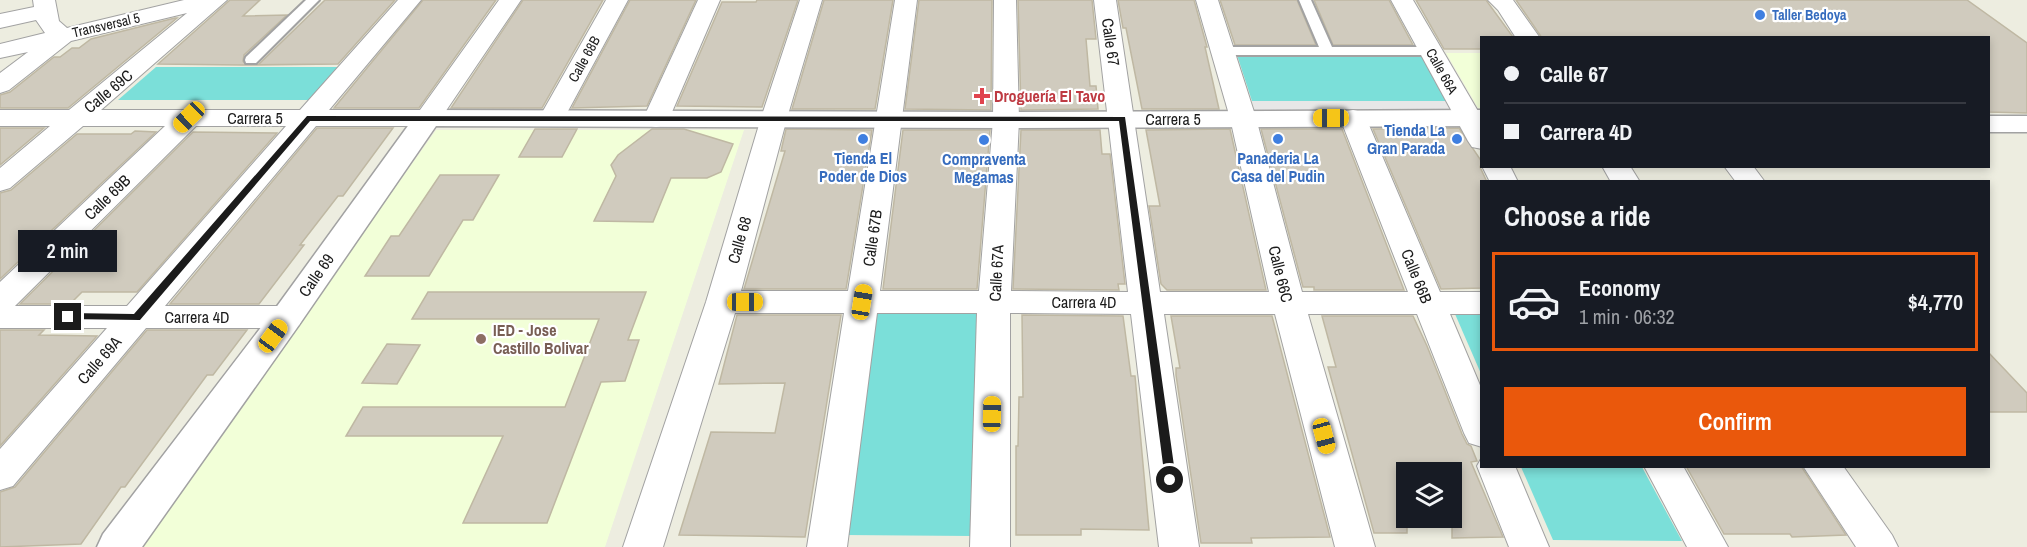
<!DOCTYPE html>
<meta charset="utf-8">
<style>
body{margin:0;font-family:"Archivo Narrow",sans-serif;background:#20242c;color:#f1f3f6;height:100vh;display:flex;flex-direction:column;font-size:22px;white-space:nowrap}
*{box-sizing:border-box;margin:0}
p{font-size:20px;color:#9ea1a6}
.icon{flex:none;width:33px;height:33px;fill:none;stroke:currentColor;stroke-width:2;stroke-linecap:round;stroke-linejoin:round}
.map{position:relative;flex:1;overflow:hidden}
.side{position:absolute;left:1480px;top:180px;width:510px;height:288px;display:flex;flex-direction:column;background:#171b24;border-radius:0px;box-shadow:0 3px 9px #0003}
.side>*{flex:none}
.hud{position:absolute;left:1480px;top:36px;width:510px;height:132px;border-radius:0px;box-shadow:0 3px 9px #0003;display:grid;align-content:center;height:132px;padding:0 24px;background:#171b24}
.buttons{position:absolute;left:1396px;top:462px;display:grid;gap:12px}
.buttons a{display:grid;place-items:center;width:66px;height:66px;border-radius:0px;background:#171b24;box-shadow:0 3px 9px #0003;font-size:30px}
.end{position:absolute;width:27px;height:27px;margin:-14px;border:8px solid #1b1b1b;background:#fff;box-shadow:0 0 0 3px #fff}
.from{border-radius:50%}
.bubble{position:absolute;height:42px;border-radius:0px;background:#171b24;box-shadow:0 3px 9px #0003;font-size:20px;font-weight:600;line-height:42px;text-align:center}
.car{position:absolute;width:18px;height:36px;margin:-18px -9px;border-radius:8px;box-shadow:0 0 4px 2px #0007;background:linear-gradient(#f5c518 24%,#345 0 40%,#f5c518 0 76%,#345 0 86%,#f5c518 0)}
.hud b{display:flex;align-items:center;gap:21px;height:57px;font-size:22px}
.hud b+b{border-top:2px solid #363941}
.hud i{width:15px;height:15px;background:#f1f3f6}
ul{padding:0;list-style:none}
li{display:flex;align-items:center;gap:18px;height:99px;margin:0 12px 9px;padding:0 12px;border:3px solid #363941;border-radius:0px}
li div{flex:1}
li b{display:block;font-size:22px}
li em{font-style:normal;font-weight:600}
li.selected{border-color:#ea580c}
li>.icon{width:54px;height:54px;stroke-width:1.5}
h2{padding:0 24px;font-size:27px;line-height:72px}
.action{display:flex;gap:12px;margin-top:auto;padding:12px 24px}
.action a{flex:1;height:69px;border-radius:0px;background:#ea580c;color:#fff;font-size:24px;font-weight:600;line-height:69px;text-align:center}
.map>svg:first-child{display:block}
.education{fill:#f2ffd8}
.pitch{fill:#7bdfd9}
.parking{fill:#e7e7e7}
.building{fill:#d0cbbe;stroke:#bfb8a3;stroke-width:1.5}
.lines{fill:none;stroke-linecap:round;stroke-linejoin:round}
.service-casing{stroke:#a2a2a2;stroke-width:4}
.minor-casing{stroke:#a2a2a2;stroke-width:2}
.tertiary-casing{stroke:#a2a2a2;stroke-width:3}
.service{fill:#fff;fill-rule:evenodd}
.minor{fill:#fff;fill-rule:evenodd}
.tertiary{fill:#fff;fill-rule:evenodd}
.route{fill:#1b1b1b}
.shop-dot{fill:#3f7fe0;stroke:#fff;stroke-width:2}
.health-dot{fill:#e0444e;stroke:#fff;stroke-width:2}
.education-dot{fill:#8d6e63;stroke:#fff;stroke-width:2}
.labels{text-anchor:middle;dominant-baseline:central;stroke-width:4.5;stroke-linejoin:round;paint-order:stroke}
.far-shop-label{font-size:14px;font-weight:bold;fill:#366cbe;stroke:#fff;text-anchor:start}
.far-street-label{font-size:14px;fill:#1b1b1b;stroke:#fff}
.street-label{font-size:16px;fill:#1b1b1b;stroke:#fff}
.health-label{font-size:16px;font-weight:bold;fill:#be3a42;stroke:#fff;text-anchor:start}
.shop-label{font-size:16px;font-weight:bold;fill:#366cbe;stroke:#fff}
.education-label{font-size:16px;font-weight:bold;fill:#785e54;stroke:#fff;text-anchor:start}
</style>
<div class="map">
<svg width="2027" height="547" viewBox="0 0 2027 547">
<rect width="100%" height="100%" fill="#edede0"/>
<g class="education">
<path d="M 1446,53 L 1482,53 L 1482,108 L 1478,108 Z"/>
<path d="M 436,130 L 744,130 L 605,547 L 140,547 Z"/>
</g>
<g class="pitch">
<path d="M 1237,55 L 1424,56 L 1448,101 L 1252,101 Z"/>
<path d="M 156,67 L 341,67 L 311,100 L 118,100 Z"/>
<path d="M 877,311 L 982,311 L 972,536 L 844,535 Z"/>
<path d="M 1455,314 L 1482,314 L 1482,376 Z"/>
<path d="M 1521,467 L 1642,467 L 1682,541 L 1553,540 Z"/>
</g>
<path class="parking" d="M 1252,101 L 1448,101 L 1454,112 L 1255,112 Z"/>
<g class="building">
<path d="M 230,0 L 260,0 L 243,16 L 287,15 L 244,55 L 243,61 L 246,65 L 258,65 L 325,0 L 395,0 L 338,64 L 242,65 L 158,64 Z"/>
<path d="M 423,0 L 496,0 L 419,108 L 334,108 Z"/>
<path d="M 523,0 L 603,0 L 542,108 L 451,108 Z"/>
<path d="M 630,0 L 696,0 L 647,106 L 572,108 Z"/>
<path d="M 757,0 L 798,0 L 762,107 L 677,106 L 722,2 L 756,2 Z"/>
<path d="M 824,0 L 893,0 L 875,109 L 792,109 Z"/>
<path d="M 919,0 L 992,0 L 991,110 L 905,109 Z"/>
<path d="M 1018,0 L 1092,0 L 1096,39 L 1086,39 L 1090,86 L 1096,86 L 1098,109 L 1021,110 Z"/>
<path d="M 1118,0 L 1194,0 L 1207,47 L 1205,47 L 1219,109 L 1142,109 L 1126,28 L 1123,28 Z"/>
<path d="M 1220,0 L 1297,0 L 1316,45 L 1235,45 Z"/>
<path d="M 1314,0 L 1389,0 L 1413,45 L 1333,45 Z"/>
<path d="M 1416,0 L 1486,0 L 1513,37 L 1482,37 L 1482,49 L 1444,49 Z"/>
<path d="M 1516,0 L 1967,0 L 2027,43 L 2027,113 L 1989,112 L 1989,38 L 1542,38 Z"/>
<path d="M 175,18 L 177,18 L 68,108 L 0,108 L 0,95 L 10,92 L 54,57 L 60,57 L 72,48 L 79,48 L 91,39 Z"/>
<path d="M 0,128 L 44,128 L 0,165 Z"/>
<path d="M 317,128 L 393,128 L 343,196 L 338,196 L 300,245 L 304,245 L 259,304 L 170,304 Z"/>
<path d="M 1459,128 L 1482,162 L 1480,167 L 1487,182 L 1482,182 L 1482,288 L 1441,289 L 1373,129 Z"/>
<path d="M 535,129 L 577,129 L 562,157 L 519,157 Z"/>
<path d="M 652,129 L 684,129 L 733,144 L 721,172 L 707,178 L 671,178 L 653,222 L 594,221 L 616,176 L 611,165 L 618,155 Z"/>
<path d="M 786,129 L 872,130 L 846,289 L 744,289 L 785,151 L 781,151 Z"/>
<path d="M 1230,129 L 1266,290 L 1167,290 L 1161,284 L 1149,206 L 1160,206 L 1146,130 Z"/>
<path d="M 1261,129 L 1342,129 L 1404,290 L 1314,290 L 1314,287 L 1303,287 Z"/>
<path d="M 903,130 L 990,130 L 977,289 L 883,289 Z"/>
<path d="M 1021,130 L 1100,130 L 1102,154 L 1110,154 L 1125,284 L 1118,284 L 1119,290 L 1013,289 Z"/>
<path d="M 135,131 L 156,132 L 0,279 L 0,193 L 11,190 L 77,134 L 131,134 Z"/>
<path d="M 193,132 L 277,133 L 137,292 L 82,292 L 70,304 L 20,304 Z"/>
<path d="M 440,175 L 499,175 L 473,220 L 463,220 L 429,276 L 365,276 L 391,236 L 399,236 Z"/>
<path d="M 428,292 L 646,292 L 628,340 L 639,340 L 625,381 L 601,382 L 547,523 L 463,523 L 503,436 L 346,436 L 363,407 L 565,407 L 599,319 L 412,319 Z"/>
<path d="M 737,315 L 841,315 L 805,537 L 679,535 L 711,432 L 775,433 L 785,383 L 719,384 Z"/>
<path d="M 1022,315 L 1123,316 L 1131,376 L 1135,376 L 1149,530 L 1081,529 L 1081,535 L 1016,535 L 1016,446 L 1018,446 L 1019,397 L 1023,397 Z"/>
<path d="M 1171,316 L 1272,316 L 1330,537 L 1251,538 L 1252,543 L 1201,543 L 1176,375 L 1176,368 L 1180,368 Z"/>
<path d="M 1322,316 L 1413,316 L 1427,346 L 1462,434 L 1467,444 L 1471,446 L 1477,461 L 1471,462 L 1503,537 L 1452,538 L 1452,472 L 1407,472 L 1407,533 L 1374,533 L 1328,367 L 1336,367 Z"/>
<path d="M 0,330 L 44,330 L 39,335 L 97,336 L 0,446 Z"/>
<path d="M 147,330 L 247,330 L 213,375 L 207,375 L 125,487 L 121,487 L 81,544 L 0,547 L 0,492 L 15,487 Z"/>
<path d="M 387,344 L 420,345 L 397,384 L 362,383 Z"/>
<path d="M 1989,353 L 2027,393 L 2027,412 L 1989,412 Z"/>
<path d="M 1686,466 L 1801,466 L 1846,535 L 1792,537 L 1790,534 L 1724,534 Z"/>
</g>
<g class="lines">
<g class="service-casing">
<g id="service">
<path d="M 306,0 L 319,0 L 256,63 L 246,63 L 245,60 L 246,57 Z"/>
<path d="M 1299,0 L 1311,0 L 1332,47 L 1431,47 L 1437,51 L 1431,55 L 1223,55 L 1217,51 L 1223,47 L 1319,47 Z"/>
</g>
</g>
<g class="minor-casing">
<g id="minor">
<path d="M 33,0 L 55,0 L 59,21 L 67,28 L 184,0 L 227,0 L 101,110 L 300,110 L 398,0 L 421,0 L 329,110 L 420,110 L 499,0 L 521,0 L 437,124 L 428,126 L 316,126 L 165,306 L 287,306 L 299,309 L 303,317 L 299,325 L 287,328 L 146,328 L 13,486 L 0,490 L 0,449 L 107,328 L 0,328 L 0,282 L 165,126 L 83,126 L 10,188 L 0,191 L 0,168 L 50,126 L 0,126 L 0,110 L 69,110 L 187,13 L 71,41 L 9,90 L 0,93 L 0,73 L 28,52 L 0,58 L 0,44 L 45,33 L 36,20 L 0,28 L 0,14 L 34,7 ZM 196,126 L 286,126 L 127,306 L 15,306 Z"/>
<path d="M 606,0 L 628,0 L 561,124 L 552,126 L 543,124 L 539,118 Z"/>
<path d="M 698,0 L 720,0 L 669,119 L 665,125 L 656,127 L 647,125 L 643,119 Z"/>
<path d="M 800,0 L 822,0 L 787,118 L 741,291 L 848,291 L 895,0 L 917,0 L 880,291 L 979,291 L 993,120 L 994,0 L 1016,0 L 1019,120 L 1011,291 L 1128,292 L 1094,0 L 1116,0 L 1160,292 L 1269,292 L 1230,118 L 1196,0 L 1218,0 L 1256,118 L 1302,292 L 1408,292 L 1340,118 L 1344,112 L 1353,110 L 1362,112 L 1366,118 L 1440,292 L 1482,292 L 1482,314 L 1450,314 L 1482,390 L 1482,447 L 1469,443 L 1464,433 L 1417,314 L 1308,314 L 1375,547 L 1335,547 L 1275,314 L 1164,314 L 1199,547 L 1159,547 L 1131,314 L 1010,313 L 1010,547 L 970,547 L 977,313 L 877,313 L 847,547 L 807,547 L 844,313 L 735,313 L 663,547 L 623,547 L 706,302 L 761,118 Z"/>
<path d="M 1391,0 L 1413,0 L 1482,118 L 1482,149 L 1472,147 L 1468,141 Z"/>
<path d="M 1488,0 L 1513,0 L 1540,38 L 1516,38 L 1498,10 Z"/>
<path d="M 1482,166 L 1510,166 L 1518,182 L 1490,182 Z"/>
<path d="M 1602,166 L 1630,166 L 1640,182 L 1611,182 Z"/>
<path d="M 1724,166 L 1753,166 L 1765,182 L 1736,182 Z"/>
<path d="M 1482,457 L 1482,466 L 1515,466 L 1549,547 L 1509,547 L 1477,466 Z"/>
<path d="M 1644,466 L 1683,466 L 1728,547 L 1687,547 Z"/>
<path d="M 1803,466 L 1843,466 L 1892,535 L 1898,547 L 1856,547 Z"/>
</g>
</g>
<g class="tertiary-casing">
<g id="tertiary">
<path d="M 428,110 L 1006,112 L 1482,110 L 1482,126 L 1006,128 L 436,126 L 299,325 L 142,547 L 97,547 L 103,534 L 275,309 L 418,112 Z"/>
<rect x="1989" y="116" width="38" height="16"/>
</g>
</g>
<use href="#service" class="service"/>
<use href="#minor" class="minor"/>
<use href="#tertiary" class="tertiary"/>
</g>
<path class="route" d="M 307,116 L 1125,117 L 1176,480 L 1170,485 L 1165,480 L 1119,121 L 310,121 L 140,320 L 65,319 L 63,317 L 68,313 L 134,314 Z"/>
<g class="shop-dot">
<circle cx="1760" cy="15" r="6"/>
<circle cx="863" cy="139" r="6"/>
<circle cx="1278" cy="139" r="6"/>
<circle cx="1457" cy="139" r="6"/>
<circle cx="984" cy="140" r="6"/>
</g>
<path class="health-dot" d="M979 87h6v6h6v6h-6v6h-6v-6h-6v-6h6z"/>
<circle class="education-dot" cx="481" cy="339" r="6"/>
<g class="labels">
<g class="far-shop-label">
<text x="1772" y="15">Taller Bedoya</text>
</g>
<g class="far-street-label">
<text transform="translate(106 25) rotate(-13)">Transversal 5</text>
<text transform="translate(584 59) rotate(-61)">Calle 68B</text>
<text transform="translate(1442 71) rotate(61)">Calle 66A</text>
</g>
<g class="street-label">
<text transform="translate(1111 42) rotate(82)">Calle 67</text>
<text transform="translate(108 91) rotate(-40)">Calle 69C</text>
<text x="255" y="118">Carrera 5</text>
<text x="1173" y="119">Carrera 5</text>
<text transform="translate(107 197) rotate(-44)">Calle 69B</text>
<text transform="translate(872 238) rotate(-82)">Calle 67B</text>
<text transform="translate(739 240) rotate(-74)">Calle 68</text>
<text transform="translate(996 273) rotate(-87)">Calle 67A</text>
<text transform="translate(1281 274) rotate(76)">Calle 66C</text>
<text transform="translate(316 275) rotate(-55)">Calle 69</text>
<text transform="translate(1417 276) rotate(68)">Calle 66B</text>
<text x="1084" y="302">Carrera 4D</text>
<text x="197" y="317">Carrera 4D</text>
<text transform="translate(99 360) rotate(-49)">Calle 69A</text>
</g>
<g class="health-label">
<text x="994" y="96">Droguería El Tavo</text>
</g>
<g class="shop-label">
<text x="1445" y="130" text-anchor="end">Tienda La<tspan x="1445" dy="18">Gran Parada</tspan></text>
<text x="863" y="158">Tienda El<tspan x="863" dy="18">Poder de Dios</tspan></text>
<text x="1278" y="158">Panaderia La<tspan x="1278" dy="18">Casa del Pudin</tspan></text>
<text x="984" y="159">Compraventa<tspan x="984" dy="18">Megamas</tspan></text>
</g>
<g class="education-label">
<text x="493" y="330">IED - Jose<tspan x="493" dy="18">Castillo Bolivar</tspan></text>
</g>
</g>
</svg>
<div class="buttons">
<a><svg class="icon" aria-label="layers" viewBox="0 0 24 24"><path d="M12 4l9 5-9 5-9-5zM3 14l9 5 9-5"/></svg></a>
</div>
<i class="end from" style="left:1170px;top:480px"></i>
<i class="end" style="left:68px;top:317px"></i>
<div class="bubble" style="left:18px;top:230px;width:99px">2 min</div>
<i class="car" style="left:189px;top:117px;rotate:226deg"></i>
<i class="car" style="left:1331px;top:118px;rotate:270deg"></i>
<i class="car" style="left:745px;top:302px;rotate:90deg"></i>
<i class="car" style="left:862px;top:302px;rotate:9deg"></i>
<i class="car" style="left:273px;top:336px;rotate:36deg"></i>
<i class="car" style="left:992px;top:414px;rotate:1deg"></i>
<i class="car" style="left:1324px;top:436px;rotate:165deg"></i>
<div class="hud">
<b><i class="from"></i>Calle 67</b>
<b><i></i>Carrera 4D</b>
</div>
<section class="side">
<h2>Choose a ride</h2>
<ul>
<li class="selected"><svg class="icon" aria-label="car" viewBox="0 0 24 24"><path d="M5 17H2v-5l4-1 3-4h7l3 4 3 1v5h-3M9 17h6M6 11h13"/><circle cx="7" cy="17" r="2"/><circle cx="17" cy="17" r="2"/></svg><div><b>Economy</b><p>1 min · 06:32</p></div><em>$4,770</em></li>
</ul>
<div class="action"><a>Confirm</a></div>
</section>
</div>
